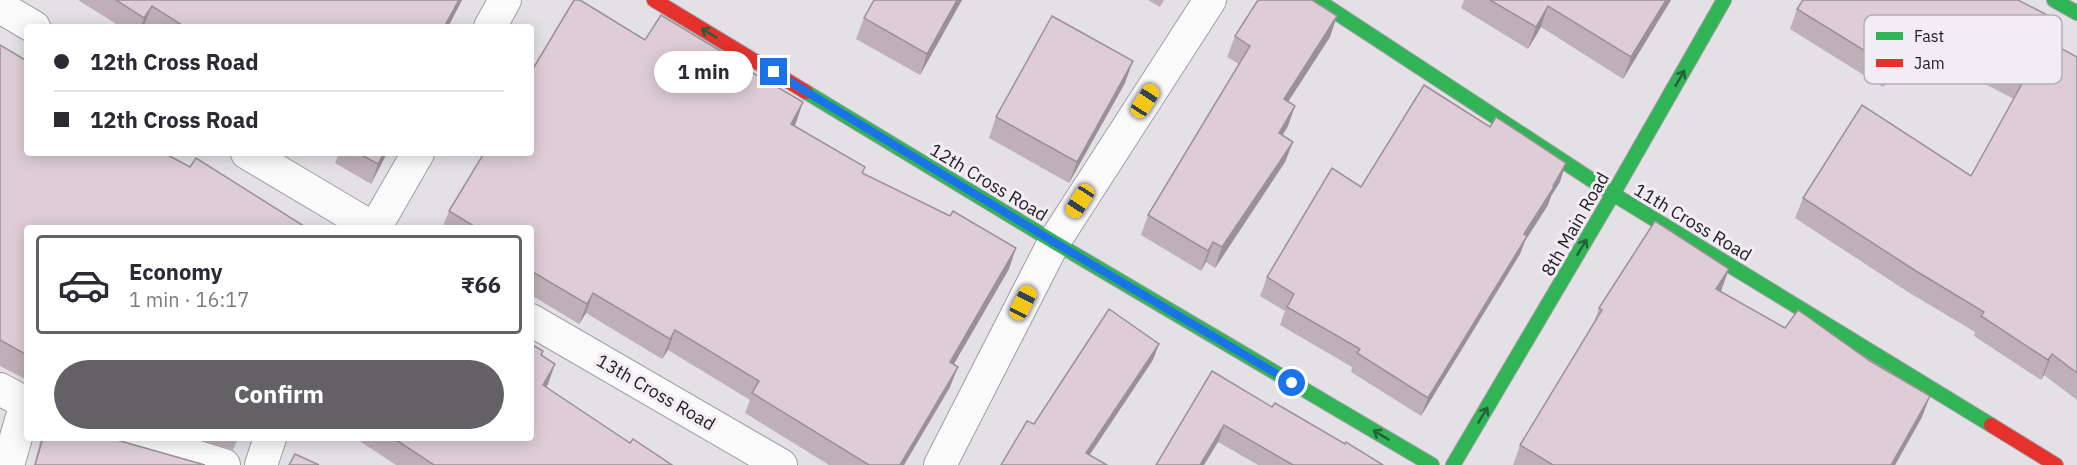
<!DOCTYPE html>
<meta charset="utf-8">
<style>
body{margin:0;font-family:"IBM Plex Sans",sans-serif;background:#f7f7f7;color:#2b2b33;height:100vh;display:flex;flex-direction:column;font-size:22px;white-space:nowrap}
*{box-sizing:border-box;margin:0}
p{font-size:20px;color:#7c7c81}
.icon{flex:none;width:33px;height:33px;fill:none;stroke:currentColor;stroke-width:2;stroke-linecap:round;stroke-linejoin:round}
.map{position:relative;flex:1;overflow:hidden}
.drawer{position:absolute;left:24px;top:225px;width:510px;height:216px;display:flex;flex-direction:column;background:#fff;border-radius:6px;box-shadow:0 3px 15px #0003}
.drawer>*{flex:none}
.top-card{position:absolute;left:24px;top:24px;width:510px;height:132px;border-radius:6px;box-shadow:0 3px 15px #0003;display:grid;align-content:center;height:132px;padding:0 30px;background:#fff}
.end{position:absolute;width:27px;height:27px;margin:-14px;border:8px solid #1a73e8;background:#fff;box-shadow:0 0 0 3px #fff}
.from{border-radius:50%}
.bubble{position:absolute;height:42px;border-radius:21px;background:#fff;box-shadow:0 3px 15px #0003;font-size:20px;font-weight:700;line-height:42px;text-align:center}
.car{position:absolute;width:18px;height:36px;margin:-18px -9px;border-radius:8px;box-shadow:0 0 4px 2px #0007;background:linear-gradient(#f5c518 24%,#345 0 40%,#f5c518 0 76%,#345 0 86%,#f5c518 0)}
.top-card b{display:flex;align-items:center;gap:21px;height:57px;font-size:22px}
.top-card b+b{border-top:2px solid #e1e1e2}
.top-card i{width:15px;height:15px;background:#2b2b33}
ul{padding:10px 0 0;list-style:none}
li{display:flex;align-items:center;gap:18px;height:99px;margin:0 12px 9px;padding:0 18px;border:3px solid transparent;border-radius:6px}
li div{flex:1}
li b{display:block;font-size:22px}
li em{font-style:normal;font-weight:700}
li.selected{border-color:#636165}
li>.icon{width:54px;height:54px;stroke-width:1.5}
.action{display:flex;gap:12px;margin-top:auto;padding:12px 30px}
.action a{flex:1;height:69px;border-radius:36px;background:#636165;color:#fff;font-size:24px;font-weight:700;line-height:69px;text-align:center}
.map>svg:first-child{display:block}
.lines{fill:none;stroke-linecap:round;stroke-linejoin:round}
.street-casing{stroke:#a09ea2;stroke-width:34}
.fast-casing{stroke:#a09ea2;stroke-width:16}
.jam-casing{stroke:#a09ea2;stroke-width:16}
.street{stroke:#fbfafb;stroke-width:32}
.fast{stroke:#30b455;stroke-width:14}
.jam{stroke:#e5322d;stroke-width:14}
.wall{fill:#bfb0b8}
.shaded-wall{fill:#9b9096}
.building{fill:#decdd6;stroke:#9b9096;stroke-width:1.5}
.oneway{stroke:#266037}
.route{stroke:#1a73e8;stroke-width:8}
.labels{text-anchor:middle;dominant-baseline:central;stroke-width:6;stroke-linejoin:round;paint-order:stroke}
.street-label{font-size:18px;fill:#1e1c1f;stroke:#f2ecf5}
.key{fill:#f2ecf5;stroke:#b2aeb5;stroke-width:1.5}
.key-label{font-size:16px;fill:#1e1c1f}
</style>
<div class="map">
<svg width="2077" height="465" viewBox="0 0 2077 465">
<rect width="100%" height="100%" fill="#e4e1e6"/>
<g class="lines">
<g class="street-casing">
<g id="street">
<path d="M 0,7 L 34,27"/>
<path d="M 490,27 L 505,0"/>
<path d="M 247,153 L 373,228"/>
<path d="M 375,228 L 418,153"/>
<path d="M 531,320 L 781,465"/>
<path d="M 0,389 L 27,404"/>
<path d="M 137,438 L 224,465"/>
<path d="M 8,465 L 26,403"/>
<path d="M 261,465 L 270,438"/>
<path d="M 940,465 L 1054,242 L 1210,0"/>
</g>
</g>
<g class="fast-casing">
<g id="fast">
<path d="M 1317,0 L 1613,194 L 1991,425"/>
<path d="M 2054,0 L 2077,13"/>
<path d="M 806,92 L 1054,242 L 1432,465"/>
<path d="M 1453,465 L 1613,194 L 1724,0"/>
</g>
</g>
<g class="jam-casing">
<g id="jam">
<path d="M 654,0 L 806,92"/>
<path d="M 1991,425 L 2056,465"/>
</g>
</g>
<use href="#street" class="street"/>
<use href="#fast" class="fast"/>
<use href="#jam" class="jam"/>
</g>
<g class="wall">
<path d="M 78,0 L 462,0 L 448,27 L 147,27 L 144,25 L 143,27 L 121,27 Z"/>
<path d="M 962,0 L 920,75 L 856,39 L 864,18 Z"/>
<path d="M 1148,0 L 1164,0 L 1160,7 Z"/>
<path d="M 1464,0 L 1671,0 L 1623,79 L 1541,27 L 1528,49 L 1461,8 Z"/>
<path d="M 1797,9 L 2043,38 L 2077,57 L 2077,400 L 2044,375 L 2041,380 L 1974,336 L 1975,332 L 1908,292 L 1795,218 L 1803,198 L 1971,176 L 2014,99 L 1910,45 L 1883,87 L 1790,29 Z"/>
<path d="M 1235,36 L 1330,37 L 1288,101 L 1288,126 L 1282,136 L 1293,142 L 1285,162 L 1215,268 L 1206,262 L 1201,271 L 1141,235 L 1148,215 L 1239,64 L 1227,57 Z"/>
<path d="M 645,40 L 723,56 L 796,123 L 794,125 L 863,173 L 1009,269 L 953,364 L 950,387 L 904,465 L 829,465 L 745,413 L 750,400 L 668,350 L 662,359 L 586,313 L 579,324 L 531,295 L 531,228 L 442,228 L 449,211 Z"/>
<path d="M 0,45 L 27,153 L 190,167 L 307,228 L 27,228 L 27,380 L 0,366 Z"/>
<path d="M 1125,83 L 1069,183 L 989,138 L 996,117 Z"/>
<path d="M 339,153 L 387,153 L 371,184 L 335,163 Z"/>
<path d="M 1560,182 L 1551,196 L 1548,205 L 1525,241 L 1520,254 L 1421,416 L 1351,372 L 1352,367 L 1280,325 L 1285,311 L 1260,296 L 1267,277 L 1361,187 Z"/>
<path d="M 1721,291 L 1922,417 L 1895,465 L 1513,465 L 1520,445 L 1593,325 L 1599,308 Z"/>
<path d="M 531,344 L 543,351 L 542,356 L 548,384 L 546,387 L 630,443 L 672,465 L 396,465 L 355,438 L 531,438 Z"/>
<path d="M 1212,371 L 1272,407 L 1345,444 L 1383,465 L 1258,465 L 1218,442 Z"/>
<path d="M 41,438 L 110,438 L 205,465 L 34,465 Z"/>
<path d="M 195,438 L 238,438 L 233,450 Z"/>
</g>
<g class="shaded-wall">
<path d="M 459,0 L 462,0 L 448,27 L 444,27 Z"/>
<path d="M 957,0 L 962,0 L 920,75 L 927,54 Z"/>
<path d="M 1666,0 L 1671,0 L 1623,79 L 1631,57 Z"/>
<path d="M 152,6 L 144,25 L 143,27 L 141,27 L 144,18 Z"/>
<path d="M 1548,6 L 1541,27 L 1528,49 L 1536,27 Z"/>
<path d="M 1337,16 L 1330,37 L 1277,119 L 1284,99 Z"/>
<path d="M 2051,17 L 2043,38 L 2033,57 L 2040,37 Z"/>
<path d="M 1917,24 L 1910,45 L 1883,87 L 1891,67 Z"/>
<path d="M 1133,61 L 1125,83 L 1069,183 L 1077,162 Z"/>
<path d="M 803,102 L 796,123 L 784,144 L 791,124 Z"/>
<path d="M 1295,106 L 1288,126 L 1271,154 L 1279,133 Z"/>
<path d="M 1293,142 L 1285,162 L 1215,268 L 1222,247 Z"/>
<path d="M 384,153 L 387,153 L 371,184 L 378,164 Z"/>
<path d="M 1566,163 L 1560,182 L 1551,196 L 1548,205 L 1525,241 L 1520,254 L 1421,416 L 1428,398 Z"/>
<path d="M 1213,242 L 1206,262 L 1201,271 L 1208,251 Z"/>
<path d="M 1016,248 L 1009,269 L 943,383 L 950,362 Z"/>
<path d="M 1729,269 L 1721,291 L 1708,310 L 1716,289 Z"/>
<path d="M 593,293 L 586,313 L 579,324 L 587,304 Z"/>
<path d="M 675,330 L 668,350 L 662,359 L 670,339 Z"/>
<path d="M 1159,344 L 1153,360 L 1083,465 L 1086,453 Z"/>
<path d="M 2052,354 L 2044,375 L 2041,380 L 2048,360 Z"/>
<path d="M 555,364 L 548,384 L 535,404 L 543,385 Z"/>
<path d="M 958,367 L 950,387 L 904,465 L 900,465 Z"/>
<path d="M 1930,396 L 1922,417 L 1895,465 L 1891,465 Z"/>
<path d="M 1224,425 L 1218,442 L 1204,465 L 1200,465 Z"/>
</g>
<g class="building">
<path d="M 116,0 L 459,0 L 444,27 L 185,27 L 152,6 L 144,18 Z"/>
<path d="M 574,0 L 580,0 L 645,40 L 661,15 L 724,53 L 722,55 L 803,102 L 791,124 L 865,167 L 862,173 L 950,216 L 953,211 L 1016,248 L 950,362 L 958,367 L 900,465 L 869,465 L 752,393 L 759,381 L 675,330 L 670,339 L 593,293 L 587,304 L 531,271 L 531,228 L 477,228 L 449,211 L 484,153 L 531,153 L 531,72 Z"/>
<path d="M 874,0 L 957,0 L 927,54 L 864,18 Z"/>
<path d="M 1258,0 L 1312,0 L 1337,16 L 1284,99 L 1295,106 L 1279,133 L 1293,142 L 1222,247 L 1213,242 L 1208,251 L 1148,215 L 1250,46 L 1235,36 Z"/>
<path d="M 1490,0 L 1666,0 L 1631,57 L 1548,6 L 1536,27 Z"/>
<path d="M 1803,0 L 2018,0 L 2051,17 L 2040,37 L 2077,57 L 2077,373 L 2052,354 L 2048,360 L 1981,316 L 1984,312 L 1916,271 L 1803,198 L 1862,105 L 1971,176 L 2024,80 L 1917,24 L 1891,67 L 1797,9 Z"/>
<path d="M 1052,16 L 1133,61 L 1077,162 L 996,117 Z"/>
<path d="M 0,45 L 27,61 L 27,153 L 164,153 L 190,167 L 196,158 L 307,228 L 27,228 L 27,355 L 0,340 Z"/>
<path d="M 1424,85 L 1490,127 L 1496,117 L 1566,163 L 1553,186 L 1554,187 L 1524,234 L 1527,236 L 1428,398 L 1357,353 L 1360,349 L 1287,307 L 1294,294 L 1267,277 L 1332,168 L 1361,187 Z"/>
<path d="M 358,153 L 384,153 L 378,164 Z"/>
<path d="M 1655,221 L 1729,269 L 1716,289 L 1785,328 L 1798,310 L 1870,361 L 1930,396 L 1891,465 L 1553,465 L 1520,445 L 1602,310 L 1599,308 Z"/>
<path d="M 1109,309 L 1159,344 L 1086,453 L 1107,465 L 1001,465 L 1027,421 L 1034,424 Z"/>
<path d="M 531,344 L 543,351 L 541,355 L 555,364 L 543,385 L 630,443 L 633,439 L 672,465 L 434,465 L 393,438 L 531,438 Z"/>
<path d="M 1212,371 L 1272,407 L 1275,403 L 1345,444 L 1346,442 L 1383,465 L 1293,465 L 1224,425 L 1200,465 L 1156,465 Z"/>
<path d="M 43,438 L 110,438 L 205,465 L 35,465 Z"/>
<path d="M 295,454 L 319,465 L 289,465 Z"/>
</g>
<defs><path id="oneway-shaft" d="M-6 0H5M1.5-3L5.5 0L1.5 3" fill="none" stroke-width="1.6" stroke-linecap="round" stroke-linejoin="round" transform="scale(1.5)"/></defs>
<g class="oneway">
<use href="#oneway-shaft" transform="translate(709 33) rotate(-149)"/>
<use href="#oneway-shaft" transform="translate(1680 78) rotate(-60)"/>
<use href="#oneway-shaft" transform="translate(1582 247) rotate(-59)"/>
<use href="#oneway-shaft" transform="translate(1483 415) rotate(-59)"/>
<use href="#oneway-shaft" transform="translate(1381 435) rotate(-149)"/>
</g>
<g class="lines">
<path class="route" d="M 774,72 L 1054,242 L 1292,383"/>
</g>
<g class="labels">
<g class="street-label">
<text transform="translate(989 182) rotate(31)">12th Cross Road</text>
<text transform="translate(1693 222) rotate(31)">11th Cross Road</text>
<text transform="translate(1575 224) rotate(-60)">8th Main Road</text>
<text transform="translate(656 392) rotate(30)">13th Cross Road</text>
</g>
</g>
<rect x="1864" y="15" width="198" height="69" rx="9" class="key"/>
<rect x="1876" y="32" width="27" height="8" fill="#30b455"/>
<rect x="1876" y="59" width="27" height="8" fill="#e5322d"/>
<g class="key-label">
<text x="1914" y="42">Fast</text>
<text x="1914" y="69">Jam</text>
</g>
</svg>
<i class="end from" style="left:1292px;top:383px"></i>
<i class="end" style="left:774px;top:72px"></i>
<div class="bubble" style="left:654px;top:51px;width:99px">1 min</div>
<i class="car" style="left:1145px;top:101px;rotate:33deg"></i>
<i class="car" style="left:1080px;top:201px;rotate:213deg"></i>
<i class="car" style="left:1023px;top:303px;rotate:27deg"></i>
<div class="top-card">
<b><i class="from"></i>12th Cross Road</b>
<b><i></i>12th Cross Road</b>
</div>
<section class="drawer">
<ul>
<li class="selected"><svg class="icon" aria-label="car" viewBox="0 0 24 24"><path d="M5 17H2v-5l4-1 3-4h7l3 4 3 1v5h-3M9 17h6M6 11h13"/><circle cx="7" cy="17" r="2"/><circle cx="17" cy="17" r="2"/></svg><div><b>Economy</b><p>1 min · 16:17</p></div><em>₹66</em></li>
</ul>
<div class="action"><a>Confirm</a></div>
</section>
</div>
